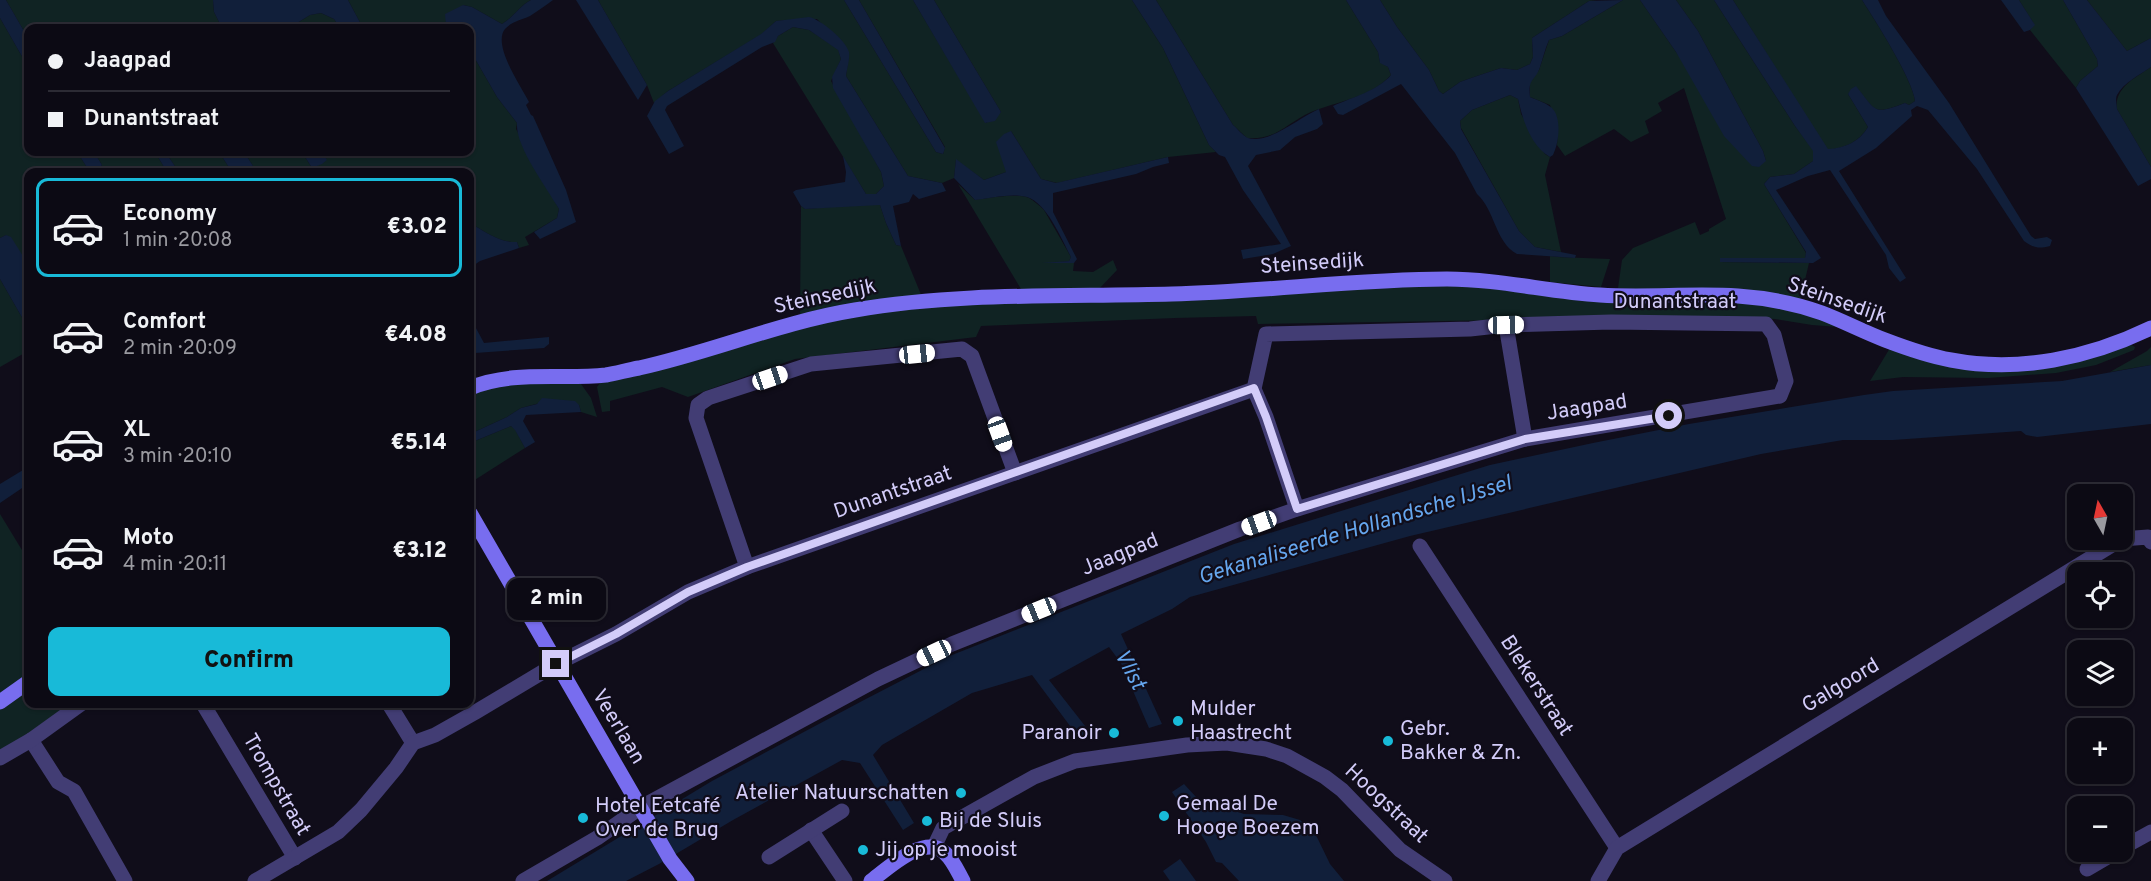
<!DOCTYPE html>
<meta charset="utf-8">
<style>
body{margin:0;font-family:Overpass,sans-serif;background:#15131d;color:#f1f3f6;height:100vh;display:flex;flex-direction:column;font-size:22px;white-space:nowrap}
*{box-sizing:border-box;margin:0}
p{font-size:20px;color:#9a9aa0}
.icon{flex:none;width:33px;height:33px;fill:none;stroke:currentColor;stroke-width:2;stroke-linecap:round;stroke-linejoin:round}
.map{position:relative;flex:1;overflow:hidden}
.panel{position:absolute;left:24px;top:168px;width:450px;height:540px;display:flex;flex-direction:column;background:#0c0a14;border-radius:12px;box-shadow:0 2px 4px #0004,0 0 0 2px #2c2b34}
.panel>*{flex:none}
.banner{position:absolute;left:24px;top:24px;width:450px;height:132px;border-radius:12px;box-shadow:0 2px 4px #0004,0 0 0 2px #2c2b34;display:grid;align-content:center;height:132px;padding:0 24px;background:#0c0a14}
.needle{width:39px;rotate:351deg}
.buttons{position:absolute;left:2067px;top:484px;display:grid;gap:12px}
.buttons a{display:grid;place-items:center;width:66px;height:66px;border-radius:12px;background:#0c0a14;box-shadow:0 2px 4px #0004,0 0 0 2px #2c2b34;font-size:30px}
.end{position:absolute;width:27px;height:27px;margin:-14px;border:8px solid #d3ccf9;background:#111;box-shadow:0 0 0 3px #111}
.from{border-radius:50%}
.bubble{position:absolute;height:42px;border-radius:12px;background:#0c0a14;box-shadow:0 2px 4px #0004,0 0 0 2px #2c2b34;font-size:20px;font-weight:800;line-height:42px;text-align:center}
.car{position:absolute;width:18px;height:36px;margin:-18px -9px;border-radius:8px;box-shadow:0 0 4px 2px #0007;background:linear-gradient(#fff 24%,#345 0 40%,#fff 0 76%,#345 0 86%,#fff 0)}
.banner b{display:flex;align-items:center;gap:21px;height:57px;font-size:22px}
.banner b+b{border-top:2px solid #2c2b34}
.banner i{width:15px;height:15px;background:#f1f3f6}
ul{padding:10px 0 0;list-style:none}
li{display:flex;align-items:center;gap:18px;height:99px;margin:0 12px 9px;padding:0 12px;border:3px solid transparent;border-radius:12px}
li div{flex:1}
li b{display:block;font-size:22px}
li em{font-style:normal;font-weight:800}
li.current{border-color:#18bad8}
li>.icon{width:54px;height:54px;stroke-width:1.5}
.action{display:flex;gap:12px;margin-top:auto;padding:12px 24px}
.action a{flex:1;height:69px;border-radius:12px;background:#18bad8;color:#111;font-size:24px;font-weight:800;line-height:69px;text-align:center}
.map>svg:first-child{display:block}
.green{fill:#102323}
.water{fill:#111f3a}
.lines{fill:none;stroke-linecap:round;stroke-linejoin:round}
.street{stroke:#423d74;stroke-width:15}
.secondary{stroke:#786def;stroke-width:15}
.route{stroke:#d3ccf9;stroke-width:8}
.poi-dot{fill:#18bad8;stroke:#100d1a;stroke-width:2}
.labels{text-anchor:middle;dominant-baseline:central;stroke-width:4.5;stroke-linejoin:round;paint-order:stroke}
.street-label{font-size:21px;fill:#d3ccf9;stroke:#100d1a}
.poi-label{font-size:21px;fill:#d3ccf9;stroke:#100d1a;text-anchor:start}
.water-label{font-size:22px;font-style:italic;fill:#65a6ee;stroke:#100d1a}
</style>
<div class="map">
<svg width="2151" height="881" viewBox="0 0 2151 881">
<rect width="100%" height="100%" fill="#100d1a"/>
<g class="green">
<path d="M 6,0 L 213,0 L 214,12 L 222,28 L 28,28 L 28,38 Z"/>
<path d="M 348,0 L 531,0 C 519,6 514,17 502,24 L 472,7 L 463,5 L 443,28 L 363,28 Z"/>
<path d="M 598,0 L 844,0 L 936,152 L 943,154 L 945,147 L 859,0 L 913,0 L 986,123 L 1001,112 L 934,0 L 1132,0 L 1163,48 L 1209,145 L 1216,152 L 1168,157 L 1057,183 L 1041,179 L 1011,131 L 1006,172 L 984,180 L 956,160 L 954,178 L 942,183 L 908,176 L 846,76 L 849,54 L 817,19 L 776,21 L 762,34 L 668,91 L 654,103 L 647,85 Z"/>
<path d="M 1156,0 L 1346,0 L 1378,52 L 1380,62 L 1388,67 L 1391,75 C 1370,98 1338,101 1311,112 C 1286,123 1278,140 1247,138 L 1233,125 Z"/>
<path d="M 1380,0 L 1597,0 L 1589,1 L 1532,38 L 1533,57 L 1530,64 L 1517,70 L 1501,68 L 1471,78 L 1460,82 L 1443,94 L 1439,91 L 1429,70 L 1397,27 Z"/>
<path d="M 1623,0 L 1640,0 L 1676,52 L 1766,161 L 1763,151 L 1698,31 L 1676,0 L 1714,0 L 1795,126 L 1814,151 L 1813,161 L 1794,174 L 1770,177 L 1764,184 L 1806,253 L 1805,258 L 1721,258 L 1720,262 L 1809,263 L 1800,301 L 1618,288 L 1622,260 L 1633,248 L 1695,222 L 1700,235 L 1709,231 L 1709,229 L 1726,219 L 1684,88 L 1658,103 L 1662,111 L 1645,121 L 1649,133 L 1631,142 L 1614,129 L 1565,156 L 1557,145 L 1558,131 L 1550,105 L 1530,97 L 1530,82 L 1539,70 L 1549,40 L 1562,36 Z"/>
<path d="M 1733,0 L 1862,0 C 1875,20 1913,80 1915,101 L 1909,105 L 1905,103 C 1873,115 1877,112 1856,87 L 1848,94 L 1868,127 C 1859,142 1845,148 1827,150 Z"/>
<path d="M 2019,0 L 2063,0 L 2097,59 L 2098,66 L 2080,81 L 2076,88 L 2030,30 L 2034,24 Z"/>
<path d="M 2087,0 L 2151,0 L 2151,38 L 2127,51 Z"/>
<path d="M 321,13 L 334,19 L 340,28 L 289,28 L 310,15 Z"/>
<path d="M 0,18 L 28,67 L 28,152 L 77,152 L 90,172 L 28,172 L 28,264 L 6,235 L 0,238 Z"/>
<path d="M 793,27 L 809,30 L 838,49 L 841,59 L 831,81 L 881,172 L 884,186 L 876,194 L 866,194 L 773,43 L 778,36 Z"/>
<path d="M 470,50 L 497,97 L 517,123 L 516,129 L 559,209 L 557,218 L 525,237 L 529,245 L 519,248 L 517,242 C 499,243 484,231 470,223 L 470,172 L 437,172 L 436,170 L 427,172 L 257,172 L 244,152 L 302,152 L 312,168 L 326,160 L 322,152 L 412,152 L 413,154 L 421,152 L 470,152 Z"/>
<path d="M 2151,67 L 2151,167 L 2117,109 C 2114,88 2135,78 2151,67 Z"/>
<path d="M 1510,95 L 1518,99 L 1521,114 L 1545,154 L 1550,157 L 1545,175 L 1561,252 L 1535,247 L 1519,231 L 1461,128 L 1460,121 L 1472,110 Z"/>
<path d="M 94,152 L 219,152 L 232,172 L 179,172 L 166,153 L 158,157 L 167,172 L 91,172 L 97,171 L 102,165 Z"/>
<path d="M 958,184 L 975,200 C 989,198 1017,193 1029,198 C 1034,201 1040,206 1044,210 L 1071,257 L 1069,261 L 1052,263 L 1074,263 L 1073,271 L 1093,272 L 1113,260 L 1117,270 L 1098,290 L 1030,290 L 1021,289 Z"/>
<path d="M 866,204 L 880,205 L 886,223 L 896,245 L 901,246 L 922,297 L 800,315 L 801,206 L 805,209 Z"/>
<path d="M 1550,256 L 1558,257 L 1610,259 L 1601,287 L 1550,282 Z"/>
<path d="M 0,279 L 28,328 L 28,351 L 0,367 Z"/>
<path d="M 1454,284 L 1766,304 L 1822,319 L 1838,327 L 1812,325 L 1775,319 L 1689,317 L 1258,324 L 1256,316 L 1175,318 L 981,326 L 976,337 L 795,359 L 688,397 L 662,387 L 610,401 L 610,411 L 602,412 L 597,387 L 601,382 L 815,323 L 925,306 Z"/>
<path d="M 2131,345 L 2135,347 L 2134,350 L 2096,365 L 2056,373 L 1988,378 L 1903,377 L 1870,381 L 1890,348 L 1943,365 Z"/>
<path d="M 2151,347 L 2151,365 L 2110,372 L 2147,351 Z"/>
<path d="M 517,382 L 581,384 L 591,398 L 597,417 L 581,412 L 579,405 L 551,400 L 521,408 L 507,417 L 470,434 L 470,393 Z"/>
<path d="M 511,426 L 515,429 L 525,448 L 470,483 L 470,443 Z"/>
<path d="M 0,514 L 28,560 L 28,675 L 0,694 Z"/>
<path d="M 28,688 L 28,704 L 69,704 L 30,732 L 0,750 L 0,707 Z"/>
</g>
<g class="water">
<path d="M 0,0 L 6,0 L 28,38 L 28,67 L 0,18 Z"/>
<path d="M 213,0 L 348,0 L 363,28 L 340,28 L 334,19 L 321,13 L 310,15 L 289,28 L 222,28 L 214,12 Z"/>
<path d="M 531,0 L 553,0 C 546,5 538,11 530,16 C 522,20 512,21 505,29 C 492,45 521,86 529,102 L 526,105 L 531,115 L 533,116 L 566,190 L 576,222 L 540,239 L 534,232 L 557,218 L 559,209 C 547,188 515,146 517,123 L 497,97 L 470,50 L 470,28 L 443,28 L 446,25 L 445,14 L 463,5 L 472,7 L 502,24 C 514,17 519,6 531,0 Z"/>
<path d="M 576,0 L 598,0 L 647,85 L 638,100 Z"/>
<path d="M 844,0 L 859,0 L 945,148 L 943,154 L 936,152 Z"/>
<path d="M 913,0 L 934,0 L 1001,112 L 995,121 L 985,123 Z"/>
<path d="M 1132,0 L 1156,0 L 1233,125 C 1237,128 1243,136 1248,138 C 1268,145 1300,117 1319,109 L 1323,124 L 1317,129 L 1295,137 L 1280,150 L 1256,155 L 1248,166 L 1291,246 L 1273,254 L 1243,259 L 1241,250 L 1281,244 L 1243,190 L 1225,157 L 1219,155 L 1209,145 L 1163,48 Z"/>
<path d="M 1346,0 L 1380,0 L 1397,27 L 1429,70 L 1439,91 L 1443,94 L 1460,82 L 1471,78 L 1501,68 L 1517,70 L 1530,64 L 1533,57 L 1532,38 L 1589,1 L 1623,0 L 1562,36 L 1549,40 C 1545,49 1543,58 1540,67 C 1535,82 1528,77 1530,97 C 1537,100 1546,103 1552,108 C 1562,118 1559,143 1553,155 L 1550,157 C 1530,145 1523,120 1518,99 L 1510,95 L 1472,110 L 1460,121 L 1461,129 L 1519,231 L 1535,247 L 1576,255 L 1575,258 L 1517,254 C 1495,242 1495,210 1477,194 L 1455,153 L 1401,84 L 1343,115 L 1338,114 L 1333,106 C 1353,97 1377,91 1391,75 L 1388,67 L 1380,63 L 1378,52 Z"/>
<path d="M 1640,0 L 1676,0 L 1698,31 L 1763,151 L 1766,161 L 1759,167 L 1752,166 L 1724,136 L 1676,52 Z"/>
<path d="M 1714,0 L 1733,0 L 1828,149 C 1845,148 1859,142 1868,127 L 1848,94 L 1851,89 L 1856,86 C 1877,112 1873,115 1905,103 L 1909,105 L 1915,101 C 1913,80 1875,20 1862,0 L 1878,0 L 1886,16 L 1949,103 L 2031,236 L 2035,239 L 2047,237 L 2052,240 L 2050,246 C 2038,249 2034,248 2024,241 L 1977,169 L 1928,110 L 1917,106 L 1911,110 L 1912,116 L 1876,148 L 1839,171 L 1906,278 L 1900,282 L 1889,268 L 1886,255 L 1830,170 L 1808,176 L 1776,190 L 1821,258 L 1813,263 L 1720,262 L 1720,258 L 1805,258 L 1806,252 L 1764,184 L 1770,177 L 1794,174 L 1813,161 L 1813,151 L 1795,126 Z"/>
<path d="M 2001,0 L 2019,0 L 2035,25 L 2030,30 L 2024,32 Z"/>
<path d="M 2063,0 L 2087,0 L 2127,51 L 2151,38 L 2151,67 C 2141,74 2123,83 2117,95 C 2115,99 2117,105 2117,109 L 2151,167 L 2151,179 L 2138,186 L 2076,88 L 2080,81 L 2098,66 L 2097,59 Z"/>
<path d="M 809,17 C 820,19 846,40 849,52 C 850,59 847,69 846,76 L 908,176 L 942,183 L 946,191 L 919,199 L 913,194 L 909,202 L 893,206 L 901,246 L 896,245 L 886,223 L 880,205 L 805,209 L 801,206 L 793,192 L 796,190 L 845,182 L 846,172 L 843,156 L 866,194 L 876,194 L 884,186 L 881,172 L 833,88 L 832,77 L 841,59 L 838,50 L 809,30 L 793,27 L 778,36 L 775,42 L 762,47 L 667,106 L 665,110 L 684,146 L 669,154 L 647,116 L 655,101 L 668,91 L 761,34 L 776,21 Z"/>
<path d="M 1011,131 L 1041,179 L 1056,183 L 1168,157 L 1169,163 L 1153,167 L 1136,174 L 1053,193 L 1053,212 L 1077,259 L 1074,263 L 1042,263 L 1069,261 L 1071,257 C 1062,240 1047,203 1027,197 C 1012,193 991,198 975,200 L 954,178 L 956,159 L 984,180 L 1006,172 L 996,142 L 1004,134 Z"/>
<path d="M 77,152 L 94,152 L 102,165 L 97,171 L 90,172 Z"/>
<path d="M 219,152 L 244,152 L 257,172 L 232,172 Z"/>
<path d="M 302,152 L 322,152 L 327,160 L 322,164 L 312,168 Z"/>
<path d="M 166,153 L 179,172 L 167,172 L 158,157 Z"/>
<path d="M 470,223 C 484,231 500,243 517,242 L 519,248 L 480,261 L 470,268 Z"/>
<path d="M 6,235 L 11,237 L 28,264 L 28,328 L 0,279 L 0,238 Z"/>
<path d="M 470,317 L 484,343 L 549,337 L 549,344 L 544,348 L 475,353 L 470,343 Z"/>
<path d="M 2151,365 L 2151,424 L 2037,437 L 2026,435 L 2021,431 L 1893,440 L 1843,440 L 1761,454 L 1410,536 L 1190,597 L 1172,609 L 1121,634 L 1162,724 L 1149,728 L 1121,663 L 1109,647 L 1049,680 L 1089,731 L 1079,738 L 1032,675 L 972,693 L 882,745 L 873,755 L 914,823 L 903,830 L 860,763 L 842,760 L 733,820 L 659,864 L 626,881 L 547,881 L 712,781 L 864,700 L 947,657 L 1234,544 L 1490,465 L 1593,443 L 1689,424 L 1864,395 L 1893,391 L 2062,381 Z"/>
<path d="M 542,398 L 575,401 L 579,405 L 581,412 L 526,415 L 523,421 L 535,442 L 525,448 L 515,430 L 511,426 L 470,443 L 470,434 L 507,417 L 521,408 L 537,404 Z"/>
<path d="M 28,467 L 28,484 L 0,503 L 0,484 Z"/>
<path d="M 1184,784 L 1197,798 L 1244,814 L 1283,815 L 1300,820 L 1314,831 L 1330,864 L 1344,881 L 1239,881 L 1222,863 L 1216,862 L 1206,842 L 1172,792 Z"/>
<path d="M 1180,859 L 1196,881 L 1170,881 L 1163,871 Z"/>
</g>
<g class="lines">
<g class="street">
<path d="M 1506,325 L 1525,439"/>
<path d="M 1254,389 L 1266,417 L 1297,509"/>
<path d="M 2122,539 L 2148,537 L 2151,542"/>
<path d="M 1420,546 L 1617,848"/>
<path d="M 747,567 L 696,418 L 698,405 L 708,398 L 811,364 L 962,349 L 972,356 L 1015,473"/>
<path d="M 203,704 L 295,858"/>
<path d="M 389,704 L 413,743"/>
<path d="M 31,740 L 58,782 L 74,791 L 125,881"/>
<path d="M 0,758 L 31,740 L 81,704"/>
<path d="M 811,830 L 845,881"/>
<path d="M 934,847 L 943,828 L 1034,777 L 1075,761 L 1187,745 L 1227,743 L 1266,749 L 1287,756 L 1325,777 L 1342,790 L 1400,850 L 1445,881"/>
<path d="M 2122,848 L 2151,832"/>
<path d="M 769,857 L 842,811"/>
<path d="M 2087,869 L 2116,852"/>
<path d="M 255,881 L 338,832 L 361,810 L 396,768 L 413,743 L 435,735 L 474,713 L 556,664 L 616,634 L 688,592 L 747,567 L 1254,389 L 1266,334 L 1470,329 L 1506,325 L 1611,322 L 1766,324 L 1774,335 L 1786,381 L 1780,396 L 1525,439 L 1297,509 L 1240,529 L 952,644 L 878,679 L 641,807 L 597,838 L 523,881"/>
<path d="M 1598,881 L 1617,848 L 2120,540"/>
</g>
<g class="secondary">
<path d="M 470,388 C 513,370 561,380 606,375 C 617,373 628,370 639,368 C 712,352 781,322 855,310 C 960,292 1066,297 1172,294 C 1264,292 1355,279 1447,279 C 1499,279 1549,292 1600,295 C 1646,298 1692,293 1738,296 C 1767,298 1794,303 1822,313 C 1843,321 1864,332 1885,340 C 1906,348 1928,356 1951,360 C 2019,373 2089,358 2151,328"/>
<path d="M 470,513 L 670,859 L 687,881"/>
<path d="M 0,702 L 28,682"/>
<path d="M 871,881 C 888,868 925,833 945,853 C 953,860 958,872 963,881"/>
</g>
</g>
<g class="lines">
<path class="route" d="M 556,664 L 616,634 L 688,592 L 747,567 L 1254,388 L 1266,417 L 1297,509 L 1525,439 L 1669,416"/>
</g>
<g class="poi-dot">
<circle cx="1178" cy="721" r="6"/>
<circle cx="1114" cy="733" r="6"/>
<circle cx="1388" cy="741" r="6"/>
<circle cx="961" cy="793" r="6"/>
<circle cx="1164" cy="816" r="6"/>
<circle cx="583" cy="818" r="6"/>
<circle cx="927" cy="821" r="6"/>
<circle cx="863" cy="850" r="6"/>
</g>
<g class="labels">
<g class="street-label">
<text transform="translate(1312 264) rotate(-4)">Steinsedijk</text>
<text transform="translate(825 297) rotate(-12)">Steinsedijk</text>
<text transform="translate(1837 301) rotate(19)">Steinsedijk</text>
<text x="1675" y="302">Dunantstraat</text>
<text transform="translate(1587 408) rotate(-9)">Jaagpad</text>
<text transform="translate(893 493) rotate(-19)">Dunantstraat</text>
<text transform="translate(1120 555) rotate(-22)">Jaagpad</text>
<text transform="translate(1536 686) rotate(57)">Blekerstraat</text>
<text transform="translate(1841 686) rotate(-31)">Galgoord</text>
<text transform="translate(618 727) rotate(59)">Veerlaan</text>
<text transform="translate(276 785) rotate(60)">Trompstraat</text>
<text transform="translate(1386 804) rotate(43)">Hoogstraat</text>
</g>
<g class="poi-label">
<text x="1190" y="709">Mulder<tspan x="1190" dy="24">Haastrecht</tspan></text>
<text x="1400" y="729">Gebr.<tspan x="1400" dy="24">Bakker &amp; Zn.</tspan></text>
<text x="1102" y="733" text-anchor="end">Paranoir</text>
<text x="949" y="793" text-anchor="end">Atelier Natuurschatten</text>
<text x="1176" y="804">Gemaal De<tspan x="1176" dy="24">Hooge Boezem</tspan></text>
<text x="595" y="806">Hotel Eetcafé<tspan x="595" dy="24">Over de Brug</tspan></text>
<text x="939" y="821">Bij de Sluis</text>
<text x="875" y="850">Jij op je mooist</text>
</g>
<g class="water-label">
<text transform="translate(1355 531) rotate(-17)">Gekanaliseerde Hollandsche IJssel</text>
<text transform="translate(1129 670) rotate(62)">Vlist</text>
</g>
</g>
</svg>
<div class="buttons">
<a><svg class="needle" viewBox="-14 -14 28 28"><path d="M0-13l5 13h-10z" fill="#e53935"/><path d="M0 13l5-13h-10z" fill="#9a9aa0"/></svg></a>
<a><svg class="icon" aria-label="locate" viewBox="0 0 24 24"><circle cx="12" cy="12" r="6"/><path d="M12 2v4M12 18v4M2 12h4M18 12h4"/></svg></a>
<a><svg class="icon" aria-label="layers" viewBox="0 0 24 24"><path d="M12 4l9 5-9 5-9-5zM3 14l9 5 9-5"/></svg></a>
<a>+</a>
<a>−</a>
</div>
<i class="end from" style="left:1669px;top:416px"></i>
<i class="end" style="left:556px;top:664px"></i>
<div class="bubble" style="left:507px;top:578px;width:99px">2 min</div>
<i class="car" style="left:1506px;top:325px;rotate:89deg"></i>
<i class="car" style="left:917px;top:354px;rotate:84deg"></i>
<i class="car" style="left:770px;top:378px;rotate:71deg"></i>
<i class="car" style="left:1000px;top:434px;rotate:160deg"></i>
<i class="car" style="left:1259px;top:523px;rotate:250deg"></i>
<i class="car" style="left:1039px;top:610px;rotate:248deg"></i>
<i class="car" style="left:934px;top:653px;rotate:245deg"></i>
<div class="banner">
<b><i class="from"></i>Jaagpad</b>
<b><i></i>Dunantstraat</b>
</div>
<section class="panel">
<ul>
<li class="current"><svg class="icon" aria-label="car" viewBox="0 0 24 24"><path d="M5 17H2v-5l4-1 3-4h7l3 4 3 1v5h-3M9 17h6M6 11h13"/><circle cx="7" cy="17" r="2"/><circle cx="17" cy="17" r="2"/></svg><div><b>Economy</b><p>1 min · 20:08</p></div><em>€3.02</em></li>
<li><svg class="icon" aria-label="car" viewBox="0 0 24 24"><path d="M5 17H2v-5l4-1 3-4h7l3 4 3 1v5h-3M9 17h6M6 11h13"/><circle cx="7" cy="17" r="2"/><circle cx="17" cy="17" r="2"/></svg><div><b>Comfort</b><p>2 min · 20:09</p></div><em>€4.08</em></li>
<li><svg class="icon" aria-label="car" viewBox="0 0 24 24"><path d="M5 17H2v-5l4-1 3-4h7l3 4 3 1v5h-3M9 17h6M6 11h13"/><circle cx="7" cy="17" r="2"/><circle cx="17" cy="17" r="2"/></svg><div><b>XL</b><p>3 min · 20:10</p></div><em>€5.14</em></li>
<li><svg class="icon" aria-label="car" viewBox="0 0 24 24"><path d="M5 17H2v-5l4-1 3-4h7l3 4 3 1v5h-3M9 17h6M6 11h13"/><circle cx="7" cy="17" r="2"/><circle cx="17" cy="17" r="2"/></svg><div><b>Moto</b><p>4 min · 20:11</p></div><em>€3.12</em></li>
</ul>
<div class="action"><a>Confirm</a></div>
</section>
</div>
